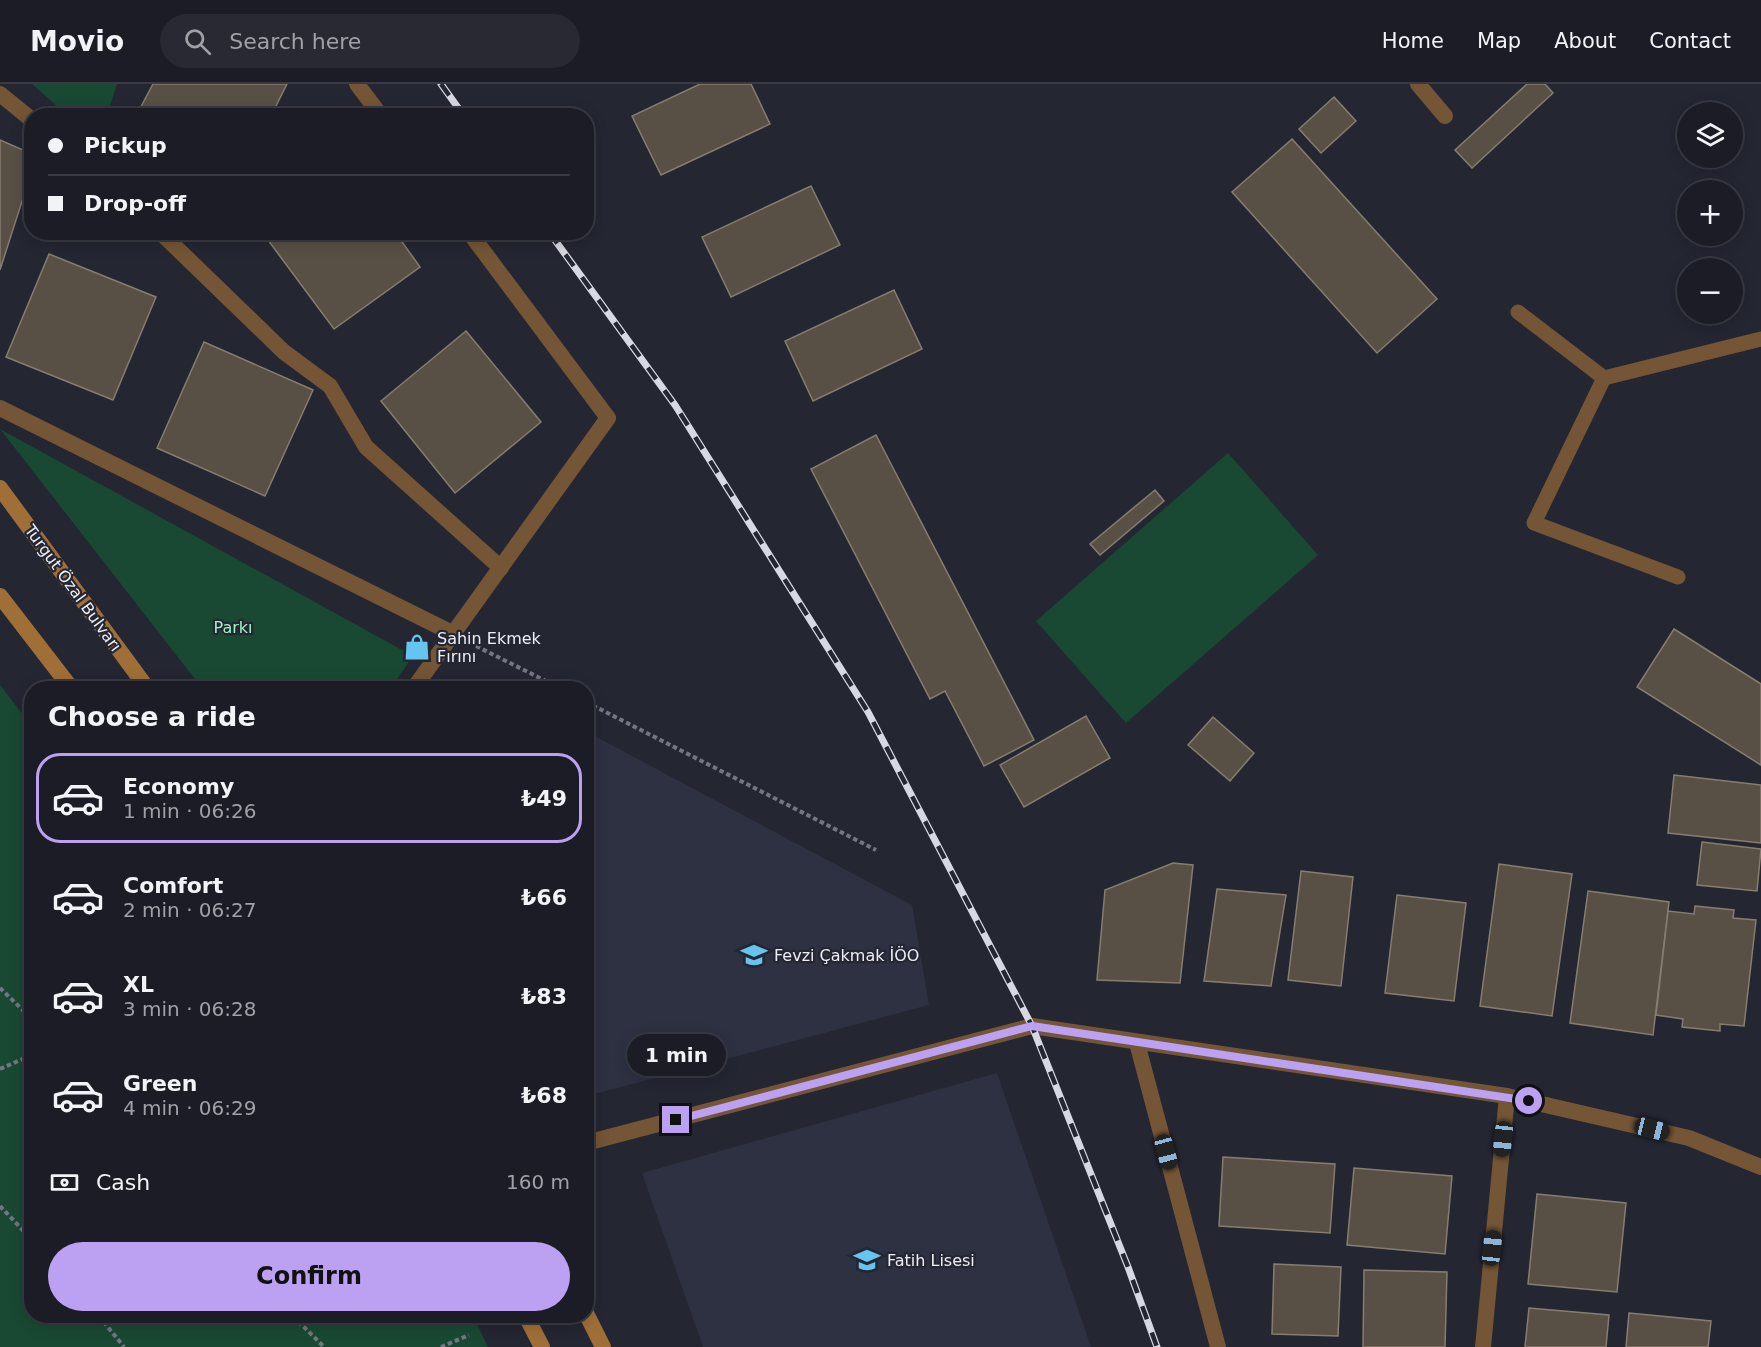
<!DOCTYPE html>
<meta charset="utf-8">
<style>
body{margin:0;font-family:"DejaVu Sans",sans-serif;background:#282932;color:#f1f3f6;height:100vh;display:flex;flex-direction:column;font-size:22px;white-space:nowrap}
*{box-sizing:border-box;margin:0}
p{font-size:20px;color:#a0a1a7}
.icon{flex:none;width:33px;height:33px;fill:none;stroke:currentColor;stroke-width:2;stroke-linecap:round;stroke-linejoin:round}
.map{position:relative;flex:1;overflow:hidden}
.details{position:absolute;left:24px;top:597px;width:570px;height:642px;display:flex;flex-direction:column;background:#1b1c26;border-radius:24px;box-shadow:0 3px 15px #0003,0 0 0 2px #393a43}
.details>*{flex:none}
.hud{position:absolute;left:24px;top:24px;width:570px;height:132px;border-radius:24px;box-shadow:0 3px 15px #0003,0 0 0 2px #393a43;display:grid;align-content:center;height:132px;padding:0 24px;background:#1b1c26}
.controls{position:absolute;left:1677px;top:18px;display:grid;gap:12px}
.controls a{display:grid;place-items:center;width:66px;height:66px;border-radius:50%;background:#1b1c26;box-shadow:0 3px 15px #0003,0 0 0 2px #393a43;font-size:30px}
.end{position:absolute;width:27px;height:27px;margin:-14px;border:8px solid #bca0f2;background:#111;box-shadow:0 0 0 3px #111}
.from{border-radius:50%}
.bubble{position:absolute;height:42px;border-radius:21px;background:#1b1c26;box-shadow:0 3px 15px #0003,0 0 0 2px #393a43;font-size:20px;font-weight:600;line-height:42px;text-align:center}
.car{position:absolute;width:18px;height:36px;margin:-18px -9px;border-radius:8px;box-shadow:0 0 4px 2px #0007;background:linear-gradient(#222 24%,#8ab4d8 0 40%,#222 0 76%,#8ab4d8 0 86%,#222 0)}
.hud b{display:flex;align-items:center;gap:21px;height:57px;font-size:22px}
.hud b+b{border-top:2px solid #393a43}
.hud i{width:15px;height:15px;background:#f1f3f6}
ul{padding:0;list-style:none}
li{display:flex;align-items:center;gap:18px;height:90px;margin:0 12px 9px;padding:0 12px;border:3px solid transparent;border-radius:24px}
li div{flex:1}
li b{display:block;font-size:22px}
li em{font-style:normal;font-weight:600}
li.active{border-color:#bca0f2}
li>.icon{width:54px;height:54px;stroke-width:1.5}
h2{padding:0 24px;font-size:27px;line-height:72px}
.pay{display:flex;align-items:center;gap:15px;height:66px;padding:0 24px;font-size:22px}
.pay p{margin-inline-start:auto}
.action{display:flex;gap:12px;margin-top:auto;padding:12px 24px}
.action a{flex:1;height:69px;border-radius:36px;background:#bca0f2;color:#111;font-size:24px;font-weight:600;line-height:69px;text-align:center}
header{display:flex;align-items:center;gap:36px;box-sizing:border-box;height:84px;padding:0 30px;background:#1b1c26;border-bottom:2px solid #393a43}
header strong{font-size:28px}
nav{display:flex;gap:33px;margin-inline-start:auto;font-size:21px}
.search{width:420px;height:54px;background:#282932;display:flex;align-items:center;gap:15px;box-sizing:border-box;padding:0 21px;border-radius:33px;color:#a0a1a7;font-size:22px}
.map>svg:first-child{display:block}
.built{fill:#2d3142}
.green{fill:#194932}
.building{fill:#585044;stroke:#867d70;stroke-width:1.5}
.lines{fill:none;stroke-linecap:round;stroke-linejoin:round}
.path{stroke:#747681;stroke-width:4;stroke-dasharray:4.5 3;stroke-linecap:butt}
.service{stroke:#745535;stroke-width:15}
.minor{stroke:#745535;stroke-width:16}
.secondary{stroke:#a06f38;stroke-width:16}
.rail-casing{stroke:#d7d8e1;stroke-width:7}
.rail{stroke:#242632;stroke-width:4.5;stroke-dasharray:14;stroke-linecap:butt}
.route{stroke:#bca0f2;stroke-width:8}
.labels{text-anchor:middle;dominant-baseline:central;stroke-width:4.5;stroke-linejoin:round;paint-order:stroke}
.street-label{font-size:16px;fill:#edeef7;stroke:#242632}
.park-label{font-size:16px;fill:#9df5c4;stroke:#242632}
.poi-label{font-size:16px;fill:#edeef7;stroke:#242632;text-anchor:start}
</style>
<header>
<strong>Movio</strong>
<div class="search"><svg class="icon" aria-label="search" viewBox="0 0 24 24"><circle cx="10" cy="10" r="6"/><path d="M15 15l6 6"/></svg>Search here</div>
<nav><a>Home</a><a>Map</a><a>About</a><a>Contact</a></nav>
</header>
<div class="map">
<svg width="1761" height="1263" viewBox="0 0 1761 1263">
<rect width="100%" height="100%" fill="#242632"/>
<g class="built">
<path d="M 587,648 L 912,821 L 929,921 L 587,1012 Z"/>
<path d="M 997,989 L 1091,1263 L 703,1263 L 642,1089 Z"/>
</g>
<g class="green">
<path d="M 32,0 L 117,0 L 107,31 L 68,32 Z"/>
<path d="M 0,345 L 413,572 L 391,604 L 202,604 Z"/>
<path d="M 1228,369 L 1318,471 L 1126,639 L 1036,537 Z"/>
<path d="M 0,601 L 31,641 L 32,1232 L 473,1232 L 488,1263 L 0,1263 Z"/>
</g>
<g class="building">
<path d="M 153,0 L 287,0 L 271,32 L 136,32 Z"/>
<path d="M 700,0 L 751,0 L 770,40 L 661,91 L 632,32 Z"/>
<path d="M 1527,0 L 1545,0 L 1553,9 L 1472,84 L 1455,66 Z"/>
<path d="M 1334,13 L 1356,37 L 1321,69 L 1299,45 Z"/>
<path d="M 1292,55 L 1437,215 L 1377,269 L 1232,108 Z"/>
<path d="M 0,56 L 32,70 L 32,86 L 0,186 Z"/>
<path d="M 811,102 L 840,161 L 731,213 L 702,153 Z"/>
<path d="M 262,148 L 395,148 L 420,183 L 334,245 Z"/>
<path d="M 49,170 L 156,213 L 113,316 L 6,273 Z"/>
<path d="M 894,206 L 922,265 L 813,317 L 785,257 Z"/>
<path d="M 466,247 L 541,338 L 455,409 L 381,317 Z"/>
<path d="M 204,258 L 313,306 L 265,412 L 157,364 Z"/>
<path d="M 876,351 L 1034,656 L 984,682 L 945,607 L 930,615 L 811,385 Z"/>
<path d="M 1155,406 L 1164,417 L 1100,471 L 1090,460 Z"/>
<path d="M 1674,545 L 1761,600 L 1761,681 L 1637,603 Z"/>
<path d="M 1086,632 L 1110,674 L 1024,723 L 1000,681 Z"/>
<path d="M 1213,633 L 1254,669 L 1230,697 L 1188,661 Z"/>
<path d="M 1674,691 L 1761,701 L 1761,759 L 1668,749 Z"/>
<path d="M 1702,758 L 1761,765 L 1757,807 L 1697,801 Z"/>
<path d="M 1173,779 L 1193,781 L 1180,899 L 1097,896 L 1105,806 Z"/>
<path d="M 1499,780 L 1572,790 L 1552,932 L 1480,922 Z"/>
<path d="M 1301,787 L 1353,793 L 1341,902 L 1288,896 Z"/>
<path d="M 1217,805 L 1286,811 L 1271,902 L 1204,897 Z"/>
<path d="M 1588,807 L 1669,818 L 1653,951 L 1570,939 Z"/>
<path d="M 1397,811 L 1466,819 L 1454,917 L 1385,909 Z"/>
<path d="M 1695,822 L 1734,826 L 1733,834 L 1756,836 L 1744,942 L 1720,940 L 1720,947 L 1682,943 L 1683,935 L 1656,931 L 1668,827 L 1694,830 Z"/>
<path d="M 1223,1073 L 1335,1080 L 1330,1149 L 1219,1142 Z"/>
<path d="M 1354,1084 L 1452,1092 L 1445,1170 L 1347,1161 Z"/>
<path d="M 1537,1110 L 1626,1119 L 1617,1208 L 1528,1200 Z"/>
<path d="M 1274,1180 L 1341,1183 L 1338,1252 L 1272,1250 Z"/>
<path d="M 1364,1186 L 1447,1188 L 1445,1263 L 1363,1263 Z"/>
<path d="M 1529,1224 L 1609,1231 L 1606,1263 L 1525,1263 Z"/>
<path d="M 1629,1229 L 1711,1237 L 1708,1263 L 1626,1263 Z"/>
</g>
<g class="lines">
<g class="path">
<path d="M 476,562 L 560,604"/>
<path d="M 586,618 L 876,766"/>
<path d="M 0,904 L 32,935"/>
<path d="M 0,985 L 32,971"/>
<path d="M 0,1122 L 32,1156"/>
<path d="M 99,1232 L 124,1263"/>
<path d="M 293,1232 L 324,1263"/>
<path d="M 441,1263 L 469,1251"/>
</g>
<g class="service">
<path d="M 1518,228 L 1604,294"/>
<path d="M 1604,294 L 1534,439 L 1678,493"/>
<path d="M 1604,294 L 1761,255"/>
</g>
<g class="minor">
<path d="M 357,0 L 381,32"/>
<path d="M 1418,0 L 1445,32"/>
<path d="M 0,10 L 32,36"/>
<path d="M 160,148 L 284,268 L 330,302 L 366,363 L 501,484"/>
<path d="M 0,324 L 454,550"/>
<path d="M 414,604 L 608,334 L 469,148"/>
<path d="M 1137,959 L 1218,1263"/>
<path d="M 586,1059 L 1032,942 L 1507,1012 L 1689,1054 L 1761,1083"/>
<path d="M 1483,1263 L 1507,1012"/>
</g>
<g class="secondary">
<path d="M 0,404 L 147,604"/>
<path d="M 0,512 L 71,604"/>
<path d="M 586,1229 L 603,1263"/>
<path d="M 526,1232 L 542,1263"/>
</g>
<g class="rail-casing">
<g id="rail">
<path d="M 441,0 L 464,32"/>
<path d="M 549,148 L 675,321 L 868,628 L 1032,942 L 1128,1183 L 1157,1263"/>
</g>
</g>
<use href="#rail" class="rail"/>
</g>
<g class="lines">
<path class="route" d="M 676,1036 L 1032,942 L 1529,1017"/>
</g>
<defs>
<g id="shop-bare" transform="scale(2.07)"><path d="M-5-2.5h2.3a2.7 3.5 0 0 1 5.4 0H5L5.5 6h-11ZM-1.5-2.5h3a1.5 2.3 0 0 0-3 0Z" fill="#65c5ee" stroke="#242632" stroke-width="2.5" paint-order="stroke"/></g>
<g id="school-bare" transform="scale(2.07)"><path d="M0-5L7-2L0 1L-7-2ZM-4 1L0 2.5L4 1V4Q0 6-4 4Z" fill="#65c5ee" stroke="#242632" stroke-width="2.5" paint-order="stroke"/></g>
</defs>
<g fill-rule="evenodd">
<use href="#shop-bare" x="417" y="563"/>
<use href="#school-bare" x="754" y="871"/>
<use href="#school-bare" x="867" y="1176"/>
</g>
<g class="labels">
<g class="street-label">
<text transform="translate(73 504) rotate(54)">Turgut Özal Bulvarı</text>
</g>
<g class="park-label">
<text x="233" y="543">Parkı</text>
</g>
<g class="poi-label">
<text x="437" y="554">Sahin Ekmek<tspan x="437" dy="18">Fırını</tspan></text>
<text x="774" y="871">Fevzi Çakmak İÖO</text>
<text x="887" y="1176">Fatih Lisesi</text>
</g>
</g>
</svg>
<div class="controls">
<a><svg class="icon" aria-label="layers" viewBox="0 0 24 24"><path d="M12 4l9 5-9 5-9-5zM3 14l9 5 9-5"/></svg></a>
<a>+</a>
<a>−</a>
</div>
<i class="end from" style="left:1529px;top:1017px"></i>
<i class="end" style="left:676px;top:1036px"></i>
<div class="bubble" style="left:627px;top:950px;width:99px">1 min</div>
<i class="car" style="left:1652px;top:1045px;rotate:104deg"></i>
<i class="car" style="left:1503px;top:1055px;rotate:186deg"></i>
<i class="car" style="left:1166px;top:1068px;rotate:165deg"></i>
<i class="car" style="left:1492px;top:1164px;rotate:6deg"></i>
<div class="hud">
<b><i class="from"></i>Pickup</b>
<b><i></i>Drop-off</b>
</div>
<section class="details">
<h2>Choose a ride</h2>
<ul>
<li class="active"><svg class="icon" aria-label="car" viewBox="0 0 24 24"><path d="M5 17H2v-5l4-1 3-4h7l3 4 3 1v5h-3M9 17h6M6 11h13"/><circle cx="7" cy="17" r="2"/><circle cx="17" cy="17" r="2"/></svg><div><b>Economy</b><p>1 min · 06:26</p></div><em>₺49</em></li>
<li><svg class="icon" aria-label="car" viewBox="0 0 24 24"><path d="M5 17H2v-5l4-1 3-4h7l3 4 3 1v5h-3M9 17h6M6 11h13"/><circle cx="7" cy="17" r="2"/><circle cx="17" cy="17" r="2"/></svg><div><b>Comfort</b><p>2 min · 06:27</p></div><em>₺66</em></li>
<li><svg class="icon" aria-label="car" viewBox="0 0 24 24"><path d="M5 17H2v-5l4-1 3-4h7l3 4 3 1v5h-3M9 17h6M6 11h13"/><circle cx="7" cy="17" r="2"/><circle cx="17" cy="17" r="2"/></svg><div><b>XL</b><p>3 min · 06:28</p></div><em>₺83</em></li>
<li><svg class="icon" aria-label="car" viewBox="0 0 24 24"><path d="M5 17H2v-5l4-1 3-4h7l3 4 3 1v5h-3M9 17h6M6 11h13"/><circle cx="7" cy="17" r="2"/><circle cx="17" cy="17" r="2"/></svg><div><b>Green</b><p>4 min · 06:29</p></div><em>₺68</em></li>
</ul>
<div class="pay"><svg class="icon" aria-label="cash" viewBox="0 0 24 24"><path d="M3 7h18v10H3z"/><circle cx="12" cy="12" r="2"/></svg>Cash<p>160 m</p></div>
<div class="action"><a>Confirm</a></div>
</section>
</div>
